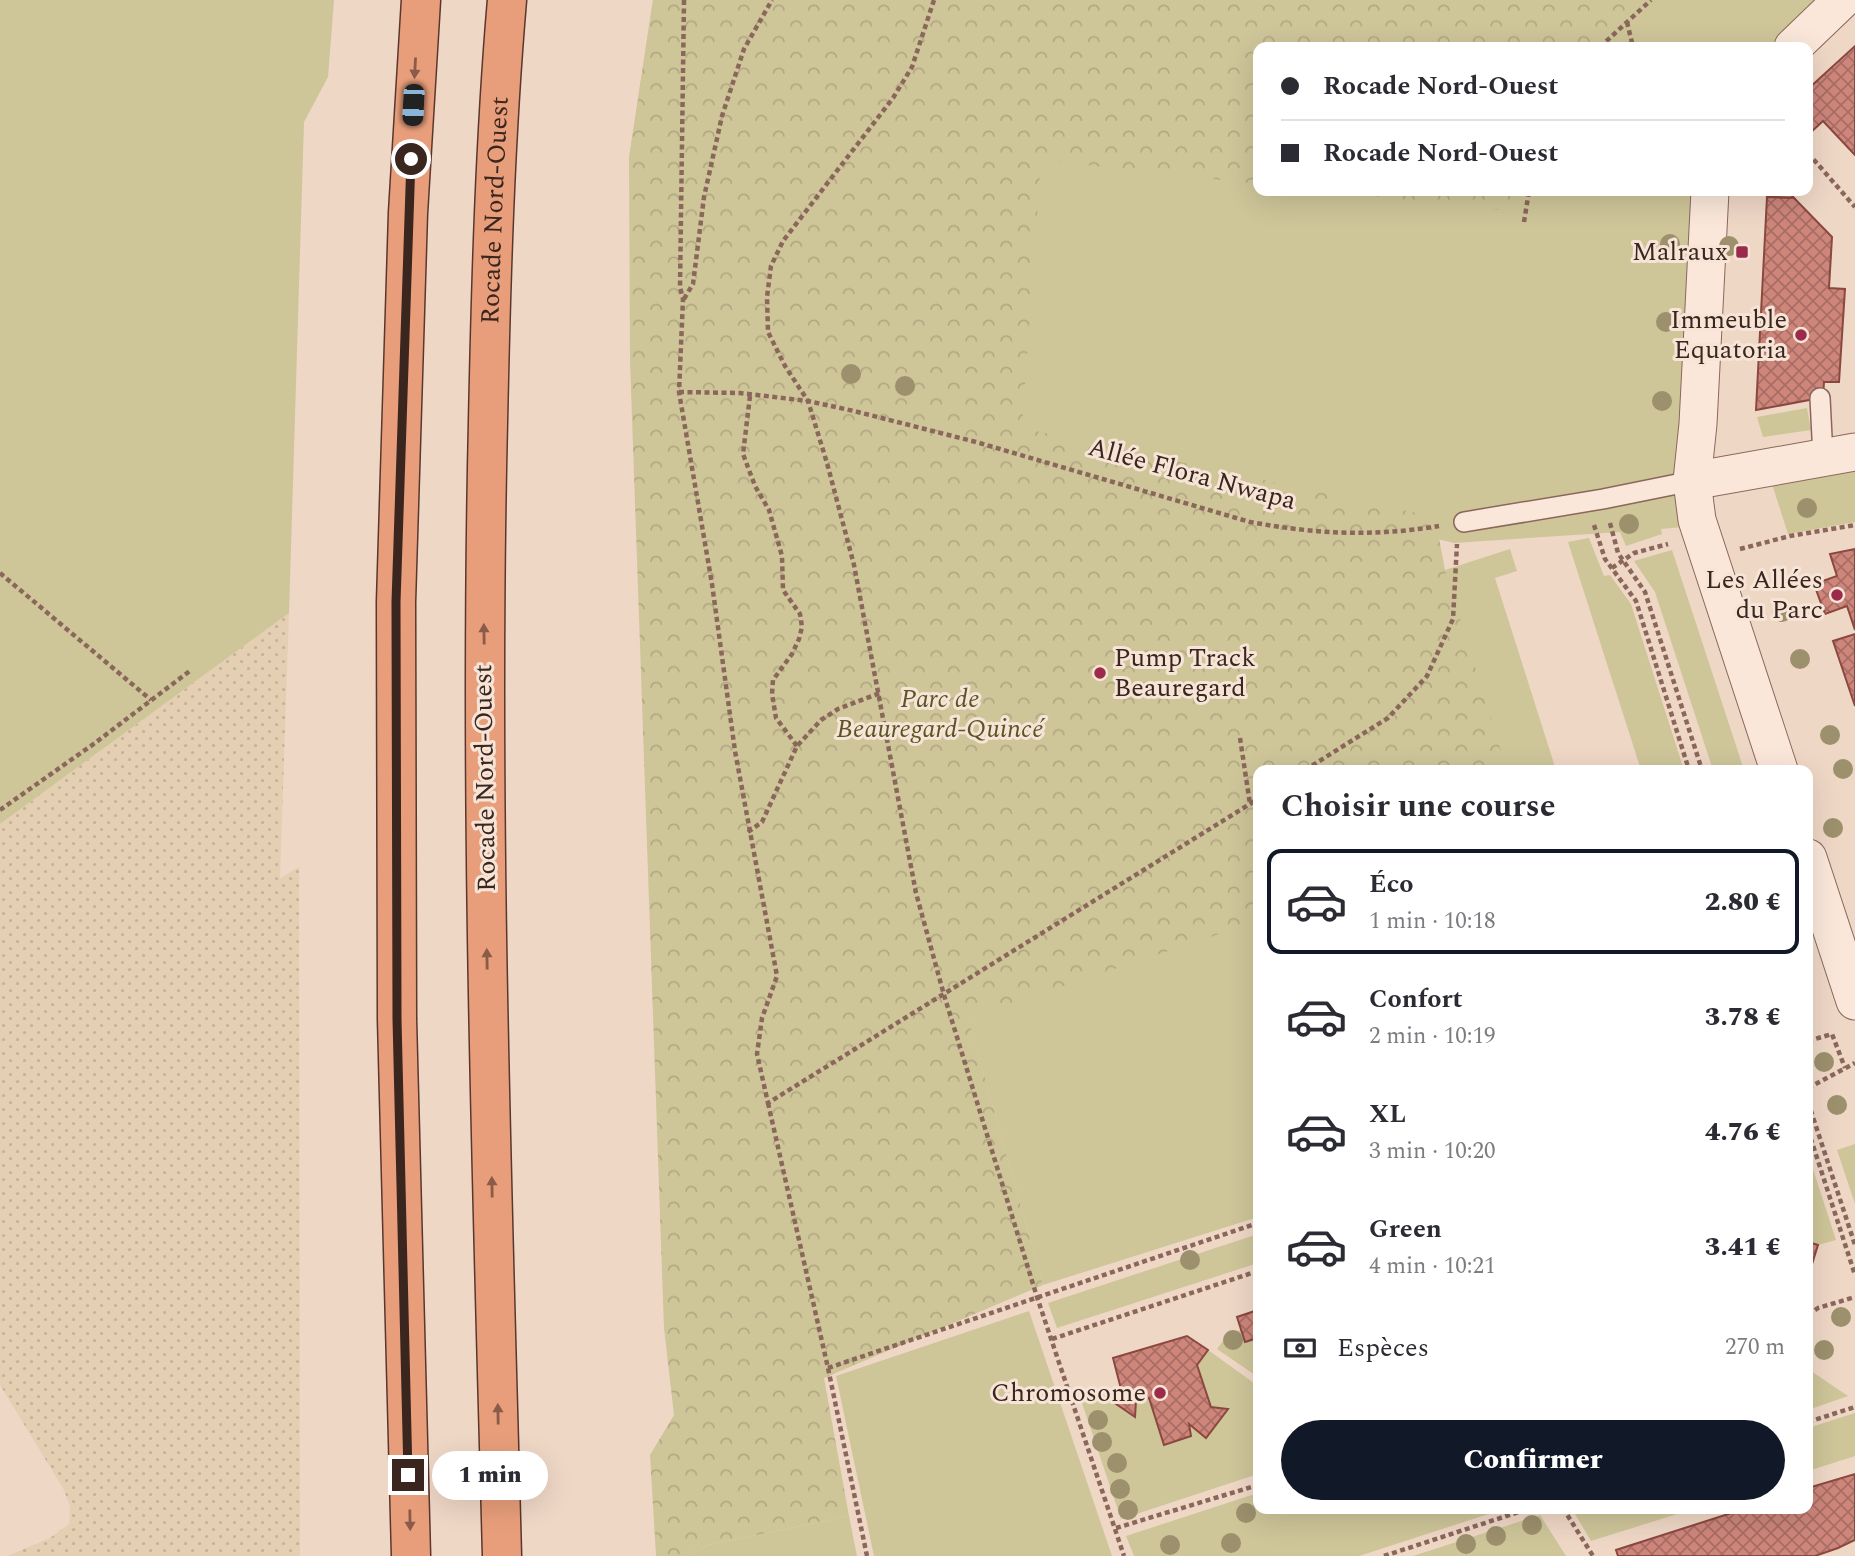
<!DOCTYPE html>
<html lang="fr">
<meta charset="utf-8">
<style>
body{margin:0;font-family:Spectral,serif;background:#f2f2f3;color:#2b2b33;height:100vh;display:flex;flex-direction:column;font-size:26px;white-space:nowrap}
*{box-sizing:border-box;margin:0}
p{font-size:23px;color:#7c7c81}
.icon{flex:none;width:38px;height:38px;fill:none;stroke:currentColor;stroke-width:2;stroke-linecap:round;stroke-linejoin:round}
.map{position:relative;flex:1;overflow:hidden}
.details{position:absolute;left:1253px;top:765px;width:560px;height:749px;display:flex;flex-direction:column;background:#fff;border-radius:14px;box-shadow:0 7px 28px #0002}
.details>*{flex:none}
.hud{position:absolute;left:1253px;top:42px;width:560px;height:154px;border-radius:14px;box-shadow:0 7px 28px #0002;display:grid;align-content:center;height:154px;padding:0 28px;background:#fff}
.end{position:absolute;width:32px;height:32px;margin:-16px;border:9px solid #3b251f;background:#fff;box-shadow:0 0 0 4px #fff}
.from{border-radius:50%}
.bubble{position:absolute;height:49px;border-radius:24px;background:#fff;box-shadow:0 7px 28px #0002;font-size:23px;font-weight:800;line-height:49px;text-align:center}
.car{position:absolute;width:21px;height:42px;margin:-21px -10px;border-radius:9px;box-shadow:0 0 5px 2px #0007;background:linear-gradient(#222 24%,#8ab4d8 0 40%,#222 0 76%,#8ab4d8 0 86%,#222 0)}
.hud b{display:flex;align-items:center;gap:24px;height:66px;font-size:26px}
.hud b+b{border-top:2px solid #e1e1e2}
.hud i{width:18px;height:18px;background:#2b2b33}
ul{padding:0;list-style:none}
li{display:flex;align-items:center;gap:21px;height:105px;margin:0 14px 10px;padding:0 14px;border:4px solid transparent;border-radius:14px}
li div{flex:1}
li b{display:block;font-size:26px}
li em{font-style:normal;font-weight:800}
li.selected{border-color:#111827}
li>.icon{width:63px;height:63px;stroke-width:1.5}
h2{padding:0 28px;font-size:32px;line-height:84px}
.pay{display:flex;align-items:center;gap:18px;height:77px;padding:0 28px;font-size:26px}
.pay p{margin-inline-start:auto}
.action{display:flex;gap:14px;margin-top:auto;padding:14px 28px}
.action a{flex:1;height:80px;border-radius:42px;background:#111827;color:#fff;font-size:28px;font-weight:800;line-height:80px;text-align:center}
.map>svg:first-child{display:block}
.farmland{fill:url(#farmland-dots)}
.grass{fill:#cec599}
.forest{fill:url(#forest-crowns)}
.building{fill:url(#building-cross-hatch);stroke:#8b4840;stroke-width:2}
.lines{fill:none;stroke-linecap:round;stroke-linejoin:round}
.service-casing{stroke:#8b675b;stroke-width:22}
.minor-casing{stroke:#8b675b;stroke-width:39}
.trunk-casing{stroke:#59372f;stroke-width:41}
.path{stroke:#8b675b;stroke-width:4.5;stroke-dasharray:5 3.5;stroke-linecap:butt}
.service{stroke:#fae7da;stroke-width:19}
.minor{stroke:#fae7da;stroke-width:37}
.trunk{stroke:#e89e7a;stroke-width:38}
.tree{fill:#9c906d}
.oneway{fill:#895b48}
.route{stroke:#3b251f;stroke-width:9}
.poi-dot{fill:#9b2a4b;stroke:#f6e4d6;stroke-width:2.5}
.labels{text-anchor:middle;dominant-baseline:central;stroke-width:6;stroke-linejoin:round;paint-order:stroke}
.street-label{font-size:26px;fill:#3b251f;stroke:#f6e4d6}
.poi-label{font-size:26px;fill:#3b251f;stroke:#f6e4d6;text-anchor:end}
.park-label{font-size:26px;font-style:italic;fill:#585625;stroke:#f6e4d6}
</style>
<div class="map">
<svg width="1855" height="1556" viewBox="0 0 1855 1556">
<defs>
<pattern id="farmland-dots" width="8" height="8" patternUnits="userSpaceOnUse" patternTransform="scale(1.75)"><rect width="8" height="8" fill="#e5cfb3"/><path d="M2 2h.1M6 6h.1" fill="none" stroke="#c5b29a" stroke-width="1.8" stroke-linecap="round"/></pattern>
<pattern id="forest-crowns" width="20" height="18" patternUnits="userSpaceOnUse" patternTransform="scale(1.75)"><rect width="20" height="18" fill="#cec599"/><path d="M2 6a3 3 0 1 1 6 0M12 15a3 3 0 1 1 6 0" fill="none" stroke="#b2a983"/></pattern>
<pattern id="building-cross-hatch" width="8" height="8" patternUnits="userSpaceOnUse" patternTransform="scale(1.75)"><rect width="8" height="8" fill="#ce867b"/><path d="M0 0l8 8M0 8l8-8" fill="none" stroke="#a86d64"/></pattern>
</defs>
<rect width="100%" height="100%" fill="#efd7c6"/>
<path class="farmland" d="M 289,613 L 280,878 L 299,867 L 300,1556 L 7,1556 L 50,1538 L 69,1524 L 70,1507 L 64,1490 L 0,1385 L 0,824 Z"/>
<g class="grass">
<path d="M 0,0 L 334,0 L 328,77 L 304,122 L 289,613 L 0,824 Z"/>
<path d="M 653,0 L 1846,0 L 1795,47 L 1258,47 L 1258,191 L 1722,191 L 1695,526 L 1661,529 L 1662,534 L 1626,546 L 1620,532 L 1454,543 L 818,388 L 629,158 Z"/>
<path d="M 1807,408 L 1811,430 L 1763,437 L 1757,417 Z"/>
<path d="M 1855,466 L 1855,522 L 1788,534 L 1771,481 Z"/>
<path d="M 1589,538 L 1604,576 L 1610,575 L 1631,604 L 1684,770 L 1641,770 L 1568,542 Z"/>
<path d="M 1510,549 L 1517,571 L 1495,578 L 1556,770 L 1258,770 L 1258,1217 L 1043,1285 L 941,923 L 1418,567 L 1445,570 Z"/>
<path d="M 1672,550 L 1744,770 L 1713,770 L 1655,592 L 1634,561 Z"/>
<path d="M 1855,1144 L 1855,1204 L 1837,1150 Z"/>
<path d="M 1813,1169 L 1836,1240 L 1818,1245 L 1808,1242 L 1808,1171 Z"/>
<path d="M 1258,1234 L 1258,1263 L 1057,1328 L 1048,1303 Z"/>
<path d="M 1029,1311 L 1112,1556 L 874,1556 L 836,1376 Z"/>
<path d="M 1241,1330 L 1245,1342 L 1258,1338 L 1258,1345 L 1253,1348 L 1258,1352 L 1258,1377 L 1217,1349 L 1228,1334 Z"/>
<path d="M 1208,1350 L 1258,1386 L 1258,1474 L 1121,1519 L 1081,1400 L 1121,1389 L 1107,1397 L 1135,1417 L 1136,1401 L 1149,1398 L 1164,1445 L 1191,1436 L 1189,1424 L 1206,1437 L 1228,1409 L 1211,1407 L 1197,1365 Z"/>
<path d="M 1808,1369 L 1848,1396 L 1808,1410 Z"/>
<path d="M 1855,1413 L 1855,1456 L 1808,1471 L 1808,1428 Z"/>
<path d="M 1258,1493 L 1258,1508 L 1504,1509 L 1359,1556 L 1134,1556 L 1126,1536 Z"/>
<path d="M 1572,1509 L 1693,1509 L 1591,1541 Z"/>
<path d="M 1540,1515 L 1566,1556 L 1413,1556 Z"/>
<path d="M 849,1516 L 857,1556 L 686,1556 L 708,1545 Z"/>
</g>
<g class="forest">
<path d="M 653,0 L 1635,0 L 1588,47 L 1258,47 L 1258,184 L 1041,160 L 1022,428 L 1435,517 L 1445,570 L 1507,770 L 1258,770 L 1258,921 L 968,1018 L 1043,1285 L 824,1378 L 849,1516 L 708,1545 L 686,1556 L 656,1556 L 650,1455 L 674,1415 L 664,1328 L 630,361 L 629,158 Z"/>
<path d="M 1325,191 L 1516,191 L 1510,211 Z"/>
</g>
<g class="building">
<path d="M 1855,46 L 1855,155 L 1823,121 L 1808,135 L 1808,89 Z"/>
<path d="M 1768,191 L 1788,191 L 1794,198 L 1767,197 Z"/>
<path d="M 1767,197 L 1794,198 L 1832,237 L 1829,288 L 1845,289 L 1839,382 L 1824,382 L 1823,397 L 1820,398 L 1756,410 Z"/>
<path d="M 1855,549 L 1855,630 L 1847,606 L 1825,614 L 1814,584 L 1837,576 L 1830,554 Z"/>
<path d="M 1855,634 L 1855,706 L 1833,641 Z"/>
<path d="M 1808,1242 L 1818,1245 L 1808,1277 Z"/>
<path d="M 1258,1310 L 1258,1338 L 1245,1342 L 1237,1317 Z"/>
<path d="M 1187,1336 L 1208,1350 L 1197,1365 L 1211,1407 L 1228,1409 L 1206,1438 L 1189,1424 L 1191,1436 L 1164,1445 L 1149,1398 L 1136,1401 L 1135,1417 L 1106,1397 L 1121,1389 L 1113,1358 Z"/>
<path d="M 1855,1474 L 1855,1540 L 1838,1548 L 1815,1556 L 1618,1556 L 1616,1550 L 1747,1508 L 1808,1508 L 1808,1488 Z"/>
</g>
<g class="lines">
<g class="service-casing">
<g id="service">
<path d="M 1820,398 L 1823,457"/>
<path d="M 1464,522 L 1603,499 L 1692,481"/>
</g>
</g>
<g class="minor-casing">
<g id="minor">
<path d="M 1793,47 L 1842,0"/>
<path d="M 1710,191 L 1698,424 L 1692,481 L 1697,520 L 1779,770"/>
<path d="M 1692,481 L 1855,452"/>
<path d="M 1808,858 L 1855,1001"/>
</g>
</g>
<g class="trunk-casing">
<g id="trunk">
<path d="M 411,1556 L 397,1019 L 396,602 L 408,213 L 421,0"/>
<path id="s1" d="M 502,1556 C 492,1178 479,800 488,422 C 491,281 495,140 507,0"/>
</g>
</g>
<g class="path">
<path d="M 684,0 L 680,287 L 683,299 L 679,392 L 712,584 L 735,751 L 777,976 L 762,1018 L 757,1054 L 768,1103 L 1258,799"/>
<path d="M 934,0 L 912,67 L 893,98 L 783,241 L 771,266 L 767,297 L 768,332 L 785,366 L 808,401 L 827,463 L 854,565 L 916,893 L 944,995 L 1037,1297 L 1124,1556"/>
<path d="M 1627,22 L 1633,47"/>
<path d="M 1600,47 L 1651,0"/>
<path d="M 1808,153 L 1855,207"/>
<path d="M 1524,222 L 1529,191"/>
<path d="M 684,299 L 693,284 L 704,197 L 722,116 L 744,49 L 772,0"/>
<path d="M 679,392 L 740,393 L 808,401 L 854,411 L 976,442 L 1250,522 C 1317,534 1372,537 1439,526"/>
<path d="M 750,396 L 743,454 L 755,486 L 769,510 L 782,556 L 783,590 L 800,614 L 802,627 L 799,639 L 792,654 L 773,680 L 772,694 L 776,718 L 797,746"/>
<path d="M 1610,523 L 1618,553 L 1645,592 L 1702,770"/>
<path d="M 1594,525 L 1605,559 L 1636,601 L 1689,770"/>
<path d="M 1740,549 L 1790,536 L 1855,525"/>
<path d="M 1612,568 L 1634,553 L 1668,544"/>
<path d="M 0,573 L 151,700"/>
<path d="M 1240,738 L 1250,804"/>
<path d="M 1305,770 L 1388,718 L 1427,676 L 1453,619 L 1457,544"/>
<path d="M 0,810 L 95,743 L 191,670"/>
<path d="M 748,832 L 762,822 L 797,746 L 821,720 L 838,709 L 880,693"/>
<path d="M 1808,1041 L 1832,1034 L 1845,1068"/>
<path d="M 1808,1088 L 1855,1063"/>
<path d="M 1808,1102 L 1855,1245"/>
<path d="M 768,1103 L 828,1368 L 867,1556"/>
<path d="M 1808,1130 L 1855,1275"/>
<path d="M 1808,1315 L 1818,1308 L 1855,1297"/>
<path d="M 1052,1339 L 1258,1271"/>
<path d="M 828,1368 L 1258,1223"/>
<path d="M 1808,1422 L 1855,1407"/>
<path d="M 1563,1508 L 1593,1556"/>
<path d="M 1116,1528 L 1258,1485"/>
<path d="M 1384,1556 L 1531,1508"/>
</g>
<use href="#service" class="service"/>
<use href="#minor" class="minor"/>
<use href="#trunk" class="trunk"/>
</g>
<g class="tree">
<circle cx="1670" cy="244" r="10"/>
<circle cx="1729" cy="246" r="10"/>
<circle cx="1666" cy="322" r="10"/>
<circle cx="851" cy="374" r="10"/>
<circle cx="905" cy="386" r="10"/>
<circle cx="1662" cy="401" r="10"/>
<circle cx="1807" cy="508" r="10"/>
<circle cx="1629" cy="524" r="10"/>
<circle cx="1782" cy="612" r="10"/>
<circle cx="1800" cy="659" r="10"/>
<circle cx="1830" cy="735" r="10"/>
<circle cx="1843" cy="769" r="10"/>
<circle cx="1833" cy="828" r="10"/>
<circle cx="1824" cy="1062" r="10"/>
<circle cx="1837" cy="1105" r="10"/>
<circle cx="1190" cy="1260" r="10"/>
<circle cx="1841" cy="1317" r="10"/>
<circle cx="1233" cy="1340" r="10"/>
<circle cx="1824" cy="1350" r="10"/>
<circle cx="1098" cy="1420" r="10"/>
<circle cx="1102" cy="1442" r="10"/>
<circle cx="1117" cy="1463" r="10"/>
<circle cx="1120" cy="1489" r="10"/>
<circle cx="1128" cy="1510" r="10"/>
<circle cx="1246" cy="1513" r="10"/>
<circle cx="1532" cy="1525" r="10"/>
<circle cx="1496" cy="1536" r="10"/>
<circle cx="1231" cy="1543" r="10"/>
<circle cx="1466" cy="1544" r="10"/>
<circle cx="1170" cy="1545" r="10"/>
</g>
<defs><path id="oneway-solid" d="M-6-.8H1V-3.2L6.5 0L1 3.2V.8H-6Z" transform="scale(1.75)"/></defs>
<g class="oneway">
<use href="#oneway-solid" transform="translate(415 68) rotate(93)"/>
<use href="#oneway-solid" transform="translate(484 634) rotate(-91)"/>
<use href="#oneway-solid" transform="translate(487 959) rotate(-91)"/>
<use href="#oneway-solid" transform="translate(492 1187) rotate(-91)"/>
<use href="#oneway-solid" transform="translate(498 1414) rotate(-91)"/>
<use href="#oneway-solid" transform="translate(410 1520) rotate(89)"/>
</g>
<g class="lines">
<path class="route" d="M 408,1475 L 397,1019 L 396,602 L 411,159"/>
</g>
<g class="poi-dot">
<rect x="1735" y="245" width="14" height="14" rx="3.5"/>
<circle cx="1801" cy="335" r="7"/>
<circle cx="1837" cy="595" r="7"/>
<circle cx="1100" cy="673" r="7"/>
<circle cx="1160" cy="1393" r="7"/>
</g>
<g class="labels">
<g class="street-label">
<text stroke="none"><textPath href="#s1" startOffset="1346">Rocade Nord-Ouest</textPath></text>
<text transform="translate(1192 474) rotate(15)">Allée Flora Nwapa</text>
<text transform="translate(485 778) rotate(-91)">Rocade Nord-Ouest</text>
</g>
<g class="poi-label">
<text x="1728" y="252">Malraux</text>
<text x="1787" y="320">Immeuble<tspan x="1787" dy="30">Equatoria</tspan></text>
<text x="1823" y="580">Les Allées<tspan x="1823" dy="30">du Parc</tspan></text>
<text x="1114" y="658" text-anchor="start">Pump Track<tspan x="1114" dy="30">Beauregard</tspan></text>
<text x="1146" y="1393">Chromosome</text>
</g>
<g class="park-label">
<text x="940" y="699">Parc de<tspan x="940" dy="30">Beauregard-Quincé</tspan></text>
</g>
</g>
</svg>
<i class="end from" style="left:411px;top:159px"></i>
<i class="end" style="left:408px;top:1475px"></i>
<div class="bubble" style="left:432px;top:1451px;width:116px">1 min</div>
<i class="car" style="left:413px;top:105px;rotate:183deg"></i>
<div class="hud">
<b><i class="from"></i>Rocade Nord-Ouest</b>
<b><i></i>Rocade Nord-Ouest</b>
</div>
<section class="details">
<h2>Choisir une course</h2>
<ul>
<li class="selected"><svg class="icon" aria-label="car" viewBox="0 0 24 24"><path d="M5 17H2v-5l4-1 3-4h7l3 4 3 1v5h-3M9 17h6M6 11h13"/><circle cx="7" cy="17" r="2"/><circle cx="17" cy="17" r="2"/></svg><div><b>Éco</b><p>1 min · 10:18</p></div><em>2.80 €</em></li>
<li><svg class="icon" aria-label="car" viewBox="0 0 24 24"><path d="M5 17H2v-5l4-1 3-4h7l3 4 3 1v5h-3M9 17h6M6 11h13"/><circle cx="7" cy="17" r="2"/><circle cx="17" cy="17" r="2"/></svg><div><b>Confort</b><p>2 min · 10:19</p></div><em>3.78 €</em></li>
<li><svg class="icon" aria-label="car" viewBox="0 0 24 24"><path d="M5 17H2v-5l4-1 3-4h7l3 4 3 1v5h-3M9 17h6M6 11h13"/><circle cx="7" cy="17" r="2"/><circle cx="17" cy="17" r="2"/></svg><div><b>XL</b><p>3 min · 10:20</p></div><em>4.76 €</em></li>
<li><svg class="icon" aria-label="car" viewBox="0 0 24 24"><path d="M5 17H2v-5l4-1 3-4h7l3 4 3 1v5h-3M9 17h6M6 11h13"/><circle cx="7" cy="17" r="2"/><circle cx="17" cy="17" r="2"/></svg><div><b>Green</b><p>4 min · 10:21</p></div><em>3.41 €</em></li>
</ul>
<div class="pay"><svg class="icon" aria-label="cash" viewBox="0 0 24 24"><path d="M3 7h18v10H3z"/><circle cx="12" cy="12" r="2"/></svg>Espèces<p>270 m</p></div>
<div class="action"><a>Confirmer</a></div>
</section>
</div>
